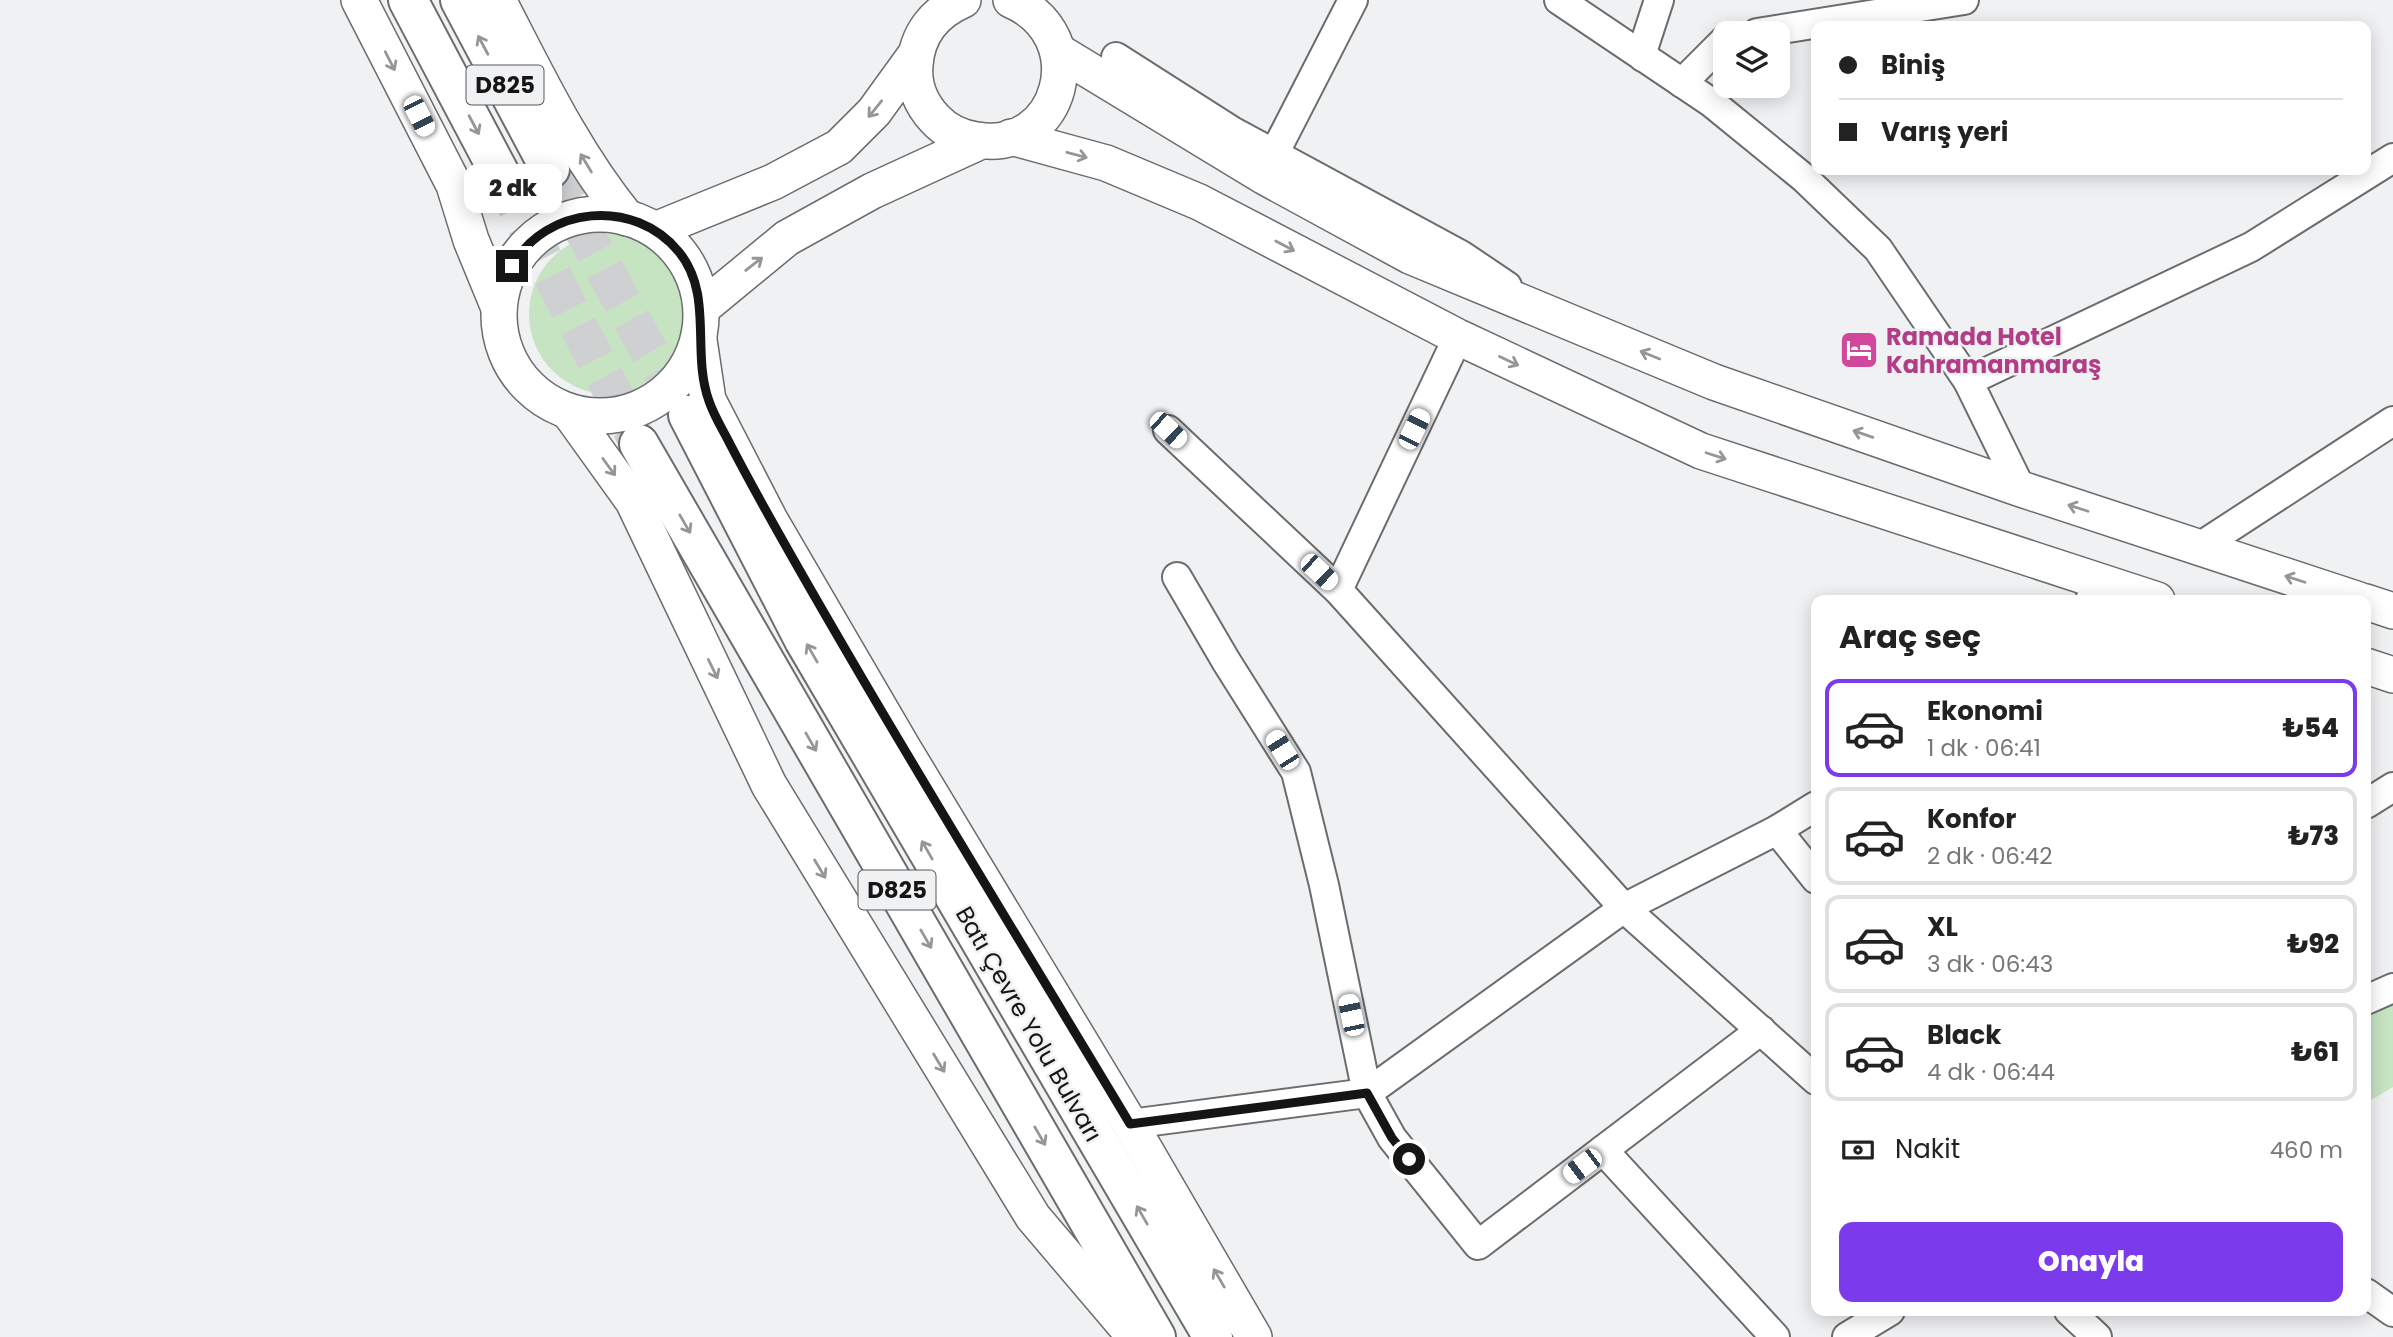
<!DOCTYPE html>
<html lang="tr">
<meta charset="utf-8">
<style>
body{margin:0;font-family:Poppins,sans-serif;background:#f6f6f6;color:#222;height:100vh;display:flex;flex-direction:column;font-size:26px;white-space:nowrap}
*{box-sizing:border-box;margin:0}
p{font-size:23px;color:#767676}
.icon{flex:none;width:38px;height:38px;fill:none;stroke:currentColor;stroke-width:2;stroke-linecap:round;stroke-linejoin:round}
.map{position:relative;flex:1;overflow:hidden}
.drawer{position:absolute;left:1811px;top:595px;width:560px;height:721px;display:flex;flex-direction:column;background:#fff;border-radius:14px;box-shadow:0 4px 18px #0003}
.drawer>*{flex:none}
.hud{position:absolute;left:1811px;top:21px;width:560px;height:154px;border-radius:14px;box-shadow:0 4px 18px #0003;display:grid;align-content:center;height:154px;padding:0 28px;background:#fff}
.controls{position:absolute;left:1713px;top:21px;display:grid;gap:14px}
.controls a{display:grid;place-items:center;width:77px;height:77px;border-radius:14px;background:#fff;box-shadow:0 4px 18px #0003;font-size:35px}
.end{position:absolute;width:32px;height:32px;margin:-16px;border:9px solid #151516;background:#fff;box-shadow:0 0 0 4px #fff}
.from{border-radius:50%}
.bubble{position:absolute;height:49px;border-radius:14px;background:#fff;box-shadow:0 4px 18px #0003;font-size:23px;font-weight:800;line-height:49px;text-align:center}
.car{position:absolute;width:21px;height:42px;margin:-21px -10px;border-radius:9px;box-shadow:0 0 5px 2px #0007;background:linear-gradient(#fff 24%,#345 0 40%,#fff 0 76%,#345 0 86%,#fff 0)}
.hud b{display:flex;align-items:center;gap:24px;height:66px;font-size:26px}
.hud b+b{border-top:2px solid #e0e0e0}
.hud i{width:18px;height:18px;background:#222}
ul{padding:0;list-style:none}
li{display:flex;align-items:center;gap:21px;height:98px;margin:0 14px 10px;padding:0 14px;border:4px solid #e0e0e0;border-radius:14px}
li div{flex:1}
li b{display:block;font-size:26px}
li em{font-style:normal;font-weight:800}
li.on{border-color:#7c3aed}
li>.icon{width:63px;height:63px;stroke-width:1.5}
h2{padding:0 28px;font-size:32px;line-height:84px}
.pay{display:flex;align-items:center;gap:18px;height:77px;padding:0 28px;font-size:26px}
.pay p{margin-inline-start:auto}
.button{display:flex;gap:14px;margin-top:auto;padding:14px 28px}
.button a{flex:1;height:80px;border-radius:14px;background:#7c3aed;color:#fff;font-size:28px;font-weight:800;line-height:80px;text-align:center}
.map>svg:first-child{display:block}
.green{fill:#c6e3c2}
.lines{fill:none;stroke-linecap:round;stroke-linejoin:round}
.highway-tunnel{stroke:#cfd0d2;stroke-width:38;stroke-dasharray:38 19;stroke-linecap:butt}
.minor-casing{stroke:#6a6c6d;stroke-width:32}
.major-casing{stroke:#6a6c6d;stroke-width:38}
.highway-casing{stroke:#6a6c6d;stroke-width:42}
.minor{stroke:#fff;stroke-width:28}
.major{stroke:#fff;stroke-width:35}
.highway{stroke:#fff;stroke-width:38}
.oneway{stroke:#969696}
.route{stroke:#151516;stroke-width:9}
.labels{text-anchor:middle;dominant-baseline:central;stroke-width:5;stroke-linejoin:round;paint-order:stroke}
.shield{fill:#f0f1f3;stroke:#575758;stroke-width:2}
.shield-label{font-size:23px;font-weight:bold;fill:#151516}
.hotel-label{font-size:24px;font-weight:bold;fill:#b23c85;stroke:#f0f1f3;text-anchor:start}
.street-label{font-size:24px;fill:#151516;stroke:#f0f1f3}
</style>
<div class="map">
<svg width="2393" height="1337" viewBox="0 0 2393 1337">
<rect width="100%" height="100%" fill="#f0f1f3"/>
<g class="green">
<circle cx="609" cy="314" r="80"/>
<path d="M 2393,1001 L 2393,1087 L 2366,1103 L 2366,1012 Z"/>
</g>
<g class="lines">
<g class="highway-tunnel">
<path d="M 550,169 L 645,344 L 688,415"/>
<path d="M 500,174 L 639,444"/>
</g>
<g class="minor-casing">
<g id="minor">
<path d="M 1559,0 L 1712,103 L 1804,178 L 1878,249 L 1968,381 L 2021,489"/>
<path d="M 1757,33 L 1964,0"/>
<path d="M 1116,57 L 1232,131 L 1461,255 L 1507,286"/>
<path d="M 1643,57 L 1644,46 L 1659,0"/>
<path d="M 1682,83 L 1726,39"/>
<path d="M 1274,154 L 1353,0"/>
<path d="M 1968,381 L 2251,247 L 2393,158"/>
<path d="M 1168,430 L 1338,590 L 1624,908 L 1816,1080"/>
<path d="M 2198,548 L 2393,421"/>
<path d="M 1177,577 L 1226,661 L 1296,772 L 1324,885 L 1367,1093 L 1392,1138 L 1478,1245 L 1761,1030"/>
<path d="M 1338,590 L 1458,337"/>
<path d="M 2090,600 L 2103,583"/>
<path d="M 2366,804 L 2393,787"/>
<path d="M 1777,830 L 1816,879"/>
<path d="M 2366,1000 L 2393,988"/>
<path d="M 1130,1124 L 1367,1093 L 1624,908 L 1777,830 L 1816,806"/>
<path d="M 1603,1150 L 1775,1337"/>
<path d="M 2366,1293 L 2393,1312"/>
<path d="M 2069,1311 L 2097,1337"/>
<path d="M 1847,1337 L 1890,1311"/>
</g>
</g>
<g class="major-casing">
<g id="major">
<path d="M 359,0 L 454,185 L 471,240 L 499,308"/>
<path d="M 498,0 C 537,75 573,152 627,218"/>
<path d="M 963,0 C 935,12 917,34 915,65 C 913,85 921,104 935,119 C 946,131 961,138 977,140 C 1061,154 1095,36 1011,0"/>
<path d="M 1059,52 L 1265,177 L 1410,256 L 1714,382 L 2021,489 L 2359,600"/>
<path d="M 1011,137 L 1106,163 L 1199,202 L 1458,337 L 1701,451 L 2157,600"/>
<circle cx="600" cy="315" r="101"/>
<path d="M 655,230 L 773,182 L 839,147 L 874,112 L 916,54"/>
<path d="M 702,308 L 787,238 L 872,191 L 981,141"/>
<path d="M 699,340 L 708,400 L 770,520 L 903,748 L 1130,1124 L 1254,1337"/>
<path d="M 569,412 L 633,501 L 769,785 L 1033,1217 L 1135,1337"/>
<path d="M 2366,602 L 2393,611"/>
<path d="M 2366,666 L 2393,675"/>
</g>
</g>
<g class="highway-casing">
<g id="highway">
<path d="M 408,0 L 500,174"/>
<path d="M 460,0 L 550,169"/>
<path d="M 688,415 L 804,640 L 1213,1337"/>
<path d="M 639,444 L 1156,1337"/>
</g>
</g>
<use href="#minor" class="minor"/>
<use href="#major" class="major"/>
<use href="#highway" class="highway"/>
</g>
<defs><path id="oneway-shaft" d="M-6 0H5M1.5-3L5.5 0L1.5 3" fill="none" stroke-width="1.6" stroke-linecap="round" stroke-linejoin="round" transform="scale(1.75)"/></defs>
<g class="oneway">
<use href="#oneway-shaft" transform="translate(483 45) rotate(-118)"/>
<use href="#oneway-shaft" transform="translate(390 61) rotate(63)"/>
<use href="#oneway-shaft" transform="translate(875 109) rotate(129)"/>
<use href="#oneway-shaft" transform="translate(474 125) rotate(62)"/>
<use href="#oneway-shaft" transform="translate(1077 155) rotate(15)"/>
<use href="#oneway-shaft" transform="translate(586 163) rotate(-121)"/>
<use href="#oneway-shaft" transform="translate(1285 246) rotate(28)"/>
<use href="#oneway-shaft" transform="translate(754 264) rotate(-38)"/>
<use href="#oneway-shaft" transform="translate(1650 355) rotate(-158)"/>
<use href="#oneway-shaft" transform="translate(1509 361) rotate(25)"/>
<use href="#oneway-shaft" transform="translate(1863 434) rotate(-161)"/>
<use href="#oneway-shaft" transform="translate(1716 456) rotate(18)"/>
<use href="#oneway-shaft" transform="translate(609 467) rotate(54)"/>
<use href="#oneway-shaft" transform="translate(2078 508) rotate(-162)"/>
<use href="#oneway-shaft" transform="translate(685 524) rotate(60)"/>
<use href="#oneway-shaft" transform="translate(2295 579) rotate(-162)"/>
<use href="#oneway-shaft" transform="translate(812 653) rotate(-120)"/>
<use href="#oneway-shaft" transform="translate(713 669) rotate(64)"/>
<use href="#oneway-shaft" transform="translate(811 742) rotate(60)"/>
<use href="#oneway-shaft" transform="translate(927 850) rotate(-120)"/>
<use href="#oneway-shaft" transform="translate(820 869) rotate(59)"/>
<use href="#oneway-shaft" transform="translate(926 939) rotate(60)"/>
<use href="#oneway-shaft" transform="translate(939 1063) rotate(59)"/>
<use href="#oneway-shaft" transform="translate(1040 1136) rotate(60)"/>
<use href="#oneway-shaft" transform="translate(1142 1215) rotate(-120)"/>
<use href="#oneway-shaft" transform="translate(1219 1278) rotate(-120)"/>
</g>
<g class="lines">
<path class="route" d="M 512,266 C 546,206 634,197 679,252 C 714,295 691,352 709,401 C 714,416 723,430 730,444 C 772,525 819,604 865,683 C 952,831 1042,977 1130,1124 L 1367,1093 L 1392,1138 L 1409,1159"/>
</g>
<defs>
<g id="hotel-square" transform="scale(2.0125)"><rect x="-9" y="-9" width="18" height="18" rx="4" fill="#d1479c" stroke="#f0f1f3"/><path d="M-6-4.5h1.5V1H6V5H4.5V3h-9V5H-6ZM-4 0a1.8 1.8 0 1 1 3.6 0ZM.5 0V-2.5h3Q6-2.5 6 0Z" fill="#fff"/></g>
</defs>
<g fill-rule="evenodd">
<use href="#hotel-square" x="1859" y="350"/>
</g>
<g class="labels">
<g class="shield">
<rect x="466.5" y="65.5" width="77" height="39" rx="5"/>
<rect x="858.5" y="870.5" width="77" height="39" rx="5"/>
</g>
<g class="shield-label">
<text x="505" y="85">D825</text>
<text x="897" y="890">D825</text>
</g>
<g class="hotel-label">
<text x="1886" y="336">Ramada Hotel<tspan x="1886" dy="28">Kahramanmaraş</tspan></text>
</g>
<g class="street-label">
<text transform="translate(1029 1024) rotate(60)">Batı Çevre Yolu Bulvarı</text>
</g>
</g>
</svg>
<div class="controls">
<a><svg class="icon" aria-label="layers" viewBox="0 0 24 24"><path d="M12 4l9 5-9 5-9-5zM3 14l9 5 9-5"/></svg></a>
</div>
<i class="end from" style="left:1409px;top:1159px"></i>
<i class="end" style="left:512px;top:266px"></i>
<div class="bubble" style="left:464px;top:164px;width:98px">2 dk</div>
<i class="car" style="left:419px;top:116px;rotate:153deg"></i>
<i class="car" style="left:1414px;top:429px;rotate:26deg"></i>
<i class="car" style="left:1168px;top:430px;rotate:133deg"></i>
<i class="car" style="left:1319px;top:572px;rotate:133deg"></i>
<i class="car" style="left:1282px;top:750px;rotate:328deg"></i>
<i class="car" style="left:1351px;top:1015px;rotate:348deg"></i>
<i class="car" style="left:1582px;top:1166px;rotate:233deg"></i>
<div class="hud">
<b><i class="from"></i>Biniş</b>
<b><i></i>Varış yeri</b>
</div>
<section class="drawer">
<h2>Araç seç</h2>
<ul>
<li class="on"><svg class="icon" aria-label="car" viewBox="0 0 24 24"><path d="M5 17H2v-5l4-1 3-4h7l3 4 3 1v5h-3M9 17h6M6 11h13"/><circle cx="7" cy="17" r="2"/><circle cx="17" cy="17" r="2"/></svg><div><b>Ekonomi</b><p>1 dk · 06:41</p></div><em>₺54</em></li>
<li><svg class="icon" aria-label="car" viewBox="0 0 24 24"><path d="M5 17H2v-5l4-1 3-4h7l3 4 3 1v5h-3M9 17h6M6 11h13"/><circle cx="7" cy="17" r="2"/><circle cx="17" cy="17" r="2"/></svg><div><b>Konfor</b><p>2 dk · 06:42</p></div><em>₺73</em></li>
<li><svg class="icon" aria-label="car" viewBox="0 0 24 24"><path d="M5 17H2v-5l4-1 3-4h7l3 4 3 1v5h-3M9 17h6M6 11h13"/><circle cx="7" cy="17" r="2"/><circle cx="17" cy="17" r="2"/></svg><div><b>XL</b><p>3 dk · 06:43</p></div><em>₺92</em></li>
<li><svg class="icon" aria-label="car" viewBox="0 0 24 24"><path d="M5 17H2v-5l4-1 3-4h7l3 4 3 1v5h-3M9 17h6M6 11h13"/><circle cx="7" cy="17" r="2"/><circle cx="17" cy="17" r="2"/></svg><div><b>Black</b><p>4 dk · 06:44</p></div><em>₺61</em></li>
</ul>
<div class="pay"><svg class="icon" aria-label="cash" viewBox="0 0 24 24"><path d="M3 7h18v10H3z"/><circle cx="12" cy="12" r="2"/></svg>Nakit<p>460 m</p></div>
<div class="button"><a>Onayla</a></div>
</section>
</div>
